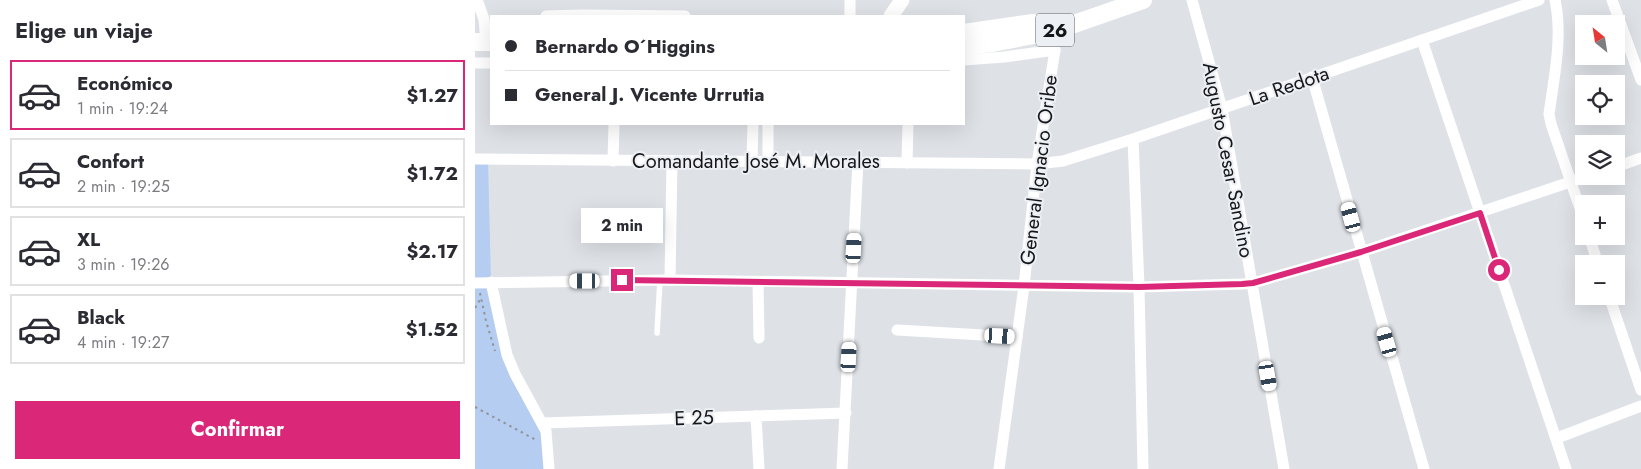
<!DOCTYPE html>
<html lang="es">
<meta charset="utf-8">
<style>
body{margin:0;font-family:Jost,sans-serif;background:#f7f7f7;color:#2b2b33;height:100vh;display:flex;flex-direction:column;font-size:19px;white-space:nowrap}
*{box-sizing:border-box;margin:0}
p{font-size:16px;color:#7c7c81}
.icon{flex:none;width:28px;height:28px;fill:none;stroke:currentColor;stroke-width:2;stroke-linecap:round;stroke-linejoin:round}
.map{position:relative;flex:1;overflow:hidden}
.drawer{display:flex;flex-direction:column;background:#fff;width:475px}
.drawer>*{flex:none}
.banner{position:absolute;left:15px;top:15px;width:475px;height:110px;border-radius:0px;box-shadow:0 5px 20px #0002;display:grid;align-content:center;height:110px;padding:0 15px;background:#fff}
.needle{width:32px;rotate:330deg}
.controls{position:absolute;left:1100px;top:15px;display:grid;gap:10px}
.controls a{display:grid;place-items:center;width:50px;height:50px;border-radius:0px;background:#fff;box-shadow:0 5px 20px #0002;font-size:25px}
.end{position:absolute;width:22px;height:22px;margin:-11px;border:6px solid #db2777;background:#fff;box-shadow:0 0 0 2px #fff}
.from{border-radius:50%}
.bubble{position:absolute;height:35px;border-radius:0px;background:#fff;box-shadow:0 5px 20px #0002;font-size:16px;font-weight:700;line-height:35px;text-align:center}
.car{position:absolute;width:15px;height:30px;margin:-15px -8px;border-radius:6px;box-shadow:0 0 4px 1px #0007;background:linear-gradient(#fff 24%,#345 0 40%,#fff 0 76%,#345 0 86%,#fff 0)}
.banner b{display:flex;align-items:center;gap:18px;height:48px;font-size:19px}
.banner b+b{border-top:1px solid #e1e1e2}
.banner i{width:12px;height:12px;background:#2b2b33}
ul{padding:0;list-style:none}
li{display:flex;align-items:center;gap:15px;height:70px;margin:0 10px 8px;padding:0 5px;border:2px solid #e1e1e2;border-radius:0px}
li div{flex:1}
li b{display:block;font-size:19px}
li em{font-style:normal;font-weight:700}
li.current{border-color:#db2777}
li>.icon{width:45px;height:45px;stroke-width:1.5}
h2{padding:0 15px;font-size:22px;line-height:60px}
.button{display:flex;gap:10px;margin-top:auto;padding:10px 15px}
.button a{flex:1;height:58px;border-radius:0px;background:#db2777;color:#fff;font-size:20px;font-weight:700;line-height:58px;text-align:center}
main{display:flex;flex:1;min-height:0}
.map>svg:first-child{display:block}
.green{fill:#b5cdf0}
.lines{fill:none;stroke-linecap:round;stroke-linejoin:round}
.path{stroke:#919498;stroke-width:2;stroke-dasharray:2.5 4;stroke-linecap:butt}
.lane{stroke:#fff;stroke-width:5.5}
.street{stroke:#fff;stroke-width:11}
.secondary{stroke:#fff;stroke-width:15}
.primary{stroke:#fff;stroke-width:18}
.route{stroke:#db2777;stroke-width:6}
.labels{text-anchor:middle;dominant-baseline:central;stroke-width:4;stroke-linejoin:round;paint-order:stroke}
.shield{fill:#eceff4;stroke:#56575a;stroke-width:1}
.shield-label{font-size:19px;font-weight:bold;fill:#151618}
.street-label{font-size:20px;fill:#151618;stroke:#eceff4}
</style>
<main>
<section class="drawer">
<h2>Elige un viaje</h2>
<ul>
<li class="current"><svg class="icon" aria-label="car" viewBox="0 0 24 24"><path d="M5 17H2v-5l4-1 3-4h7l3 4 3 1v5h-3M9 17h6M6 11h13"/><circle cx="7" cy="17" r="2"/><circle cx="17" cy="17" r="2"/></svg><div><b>Económico</b><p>1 min · 19:24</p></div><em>$1.27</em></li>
<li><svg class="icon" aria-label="car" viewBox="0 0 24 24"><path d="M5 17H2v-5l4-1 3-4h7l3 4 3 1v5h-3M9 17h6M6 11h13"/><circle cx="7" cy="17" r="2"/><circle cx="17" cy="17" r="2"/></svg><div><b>Confort</b><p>2 min · 19:25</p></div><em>$1.72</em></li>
<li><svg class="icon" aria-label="car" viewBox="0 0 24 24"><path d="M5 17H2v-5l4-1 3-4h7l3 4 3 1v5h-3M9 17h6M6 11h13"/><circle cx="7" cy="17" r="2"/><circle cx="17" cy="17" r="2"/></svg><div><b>XL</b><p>3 min · 19:26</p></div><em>$2.17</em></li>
<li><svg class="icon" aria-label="car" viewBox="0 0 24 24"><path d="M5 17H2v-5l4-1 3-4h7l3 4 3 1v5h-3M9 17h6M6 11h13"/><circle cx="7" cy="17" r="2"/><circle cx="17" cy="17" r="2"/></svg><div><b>Black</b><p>4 min · 19:27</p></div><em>$1.52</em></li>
</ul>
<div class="button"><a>Confirmar</a></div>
</section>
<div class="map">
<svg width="1166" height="469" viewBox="0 0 1166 469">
<rect width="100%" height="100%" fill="#dee2e7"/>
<path class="green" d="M 0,159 L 13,159 L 16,282 L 27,339 L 67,423 L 74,469 L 0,469 Z"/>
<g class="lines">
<g class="path">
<path d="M 5,293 L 11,321 L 20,351"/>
<path d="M 0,308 L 6,298"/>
<path d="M 0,407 L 61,440"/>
</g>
<path class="lane" d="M 182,333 L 185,280"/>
<g class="street">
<path d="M 2,0 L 9,19 L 11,42"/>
<path d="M 717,0 L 747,109 L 809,469"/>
<path d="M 1080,0 C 1088,37 1079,77 1074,114 L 1076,124 L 1109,220"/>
<path d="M 1137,0 L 1166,80"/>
<path d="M 71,16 L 107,15 L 210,16"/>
<path d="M 375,16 L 375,0"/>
<path d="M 947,40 L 1091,469"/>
<path d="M 489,60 L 529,57 L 580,50"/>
<path d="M 0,63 L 16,63"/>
<path d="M 837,77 L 949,469"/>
<path d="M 658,139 L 664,287 L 668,469"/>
<path d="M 0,159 L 562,164 L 588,161 L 658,139 L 1064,0"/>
<path d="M 277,160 L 278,124"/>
<path d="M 293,160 L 293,124"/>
<path d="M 138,161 L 139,124"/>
<path d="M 432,163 L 433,124"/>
<path d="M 1141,167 L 1166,158"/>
<path d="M 1114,236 L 1123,264"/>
<path d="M 195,280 L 197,161"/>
<path d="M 16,282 L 32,355 L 40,374 L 71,431 L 74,469"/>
<path d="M 283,282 L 284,338"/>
<path d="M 0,283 L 195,280 L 664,287 L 767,284 L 778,283 L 886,252 L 1113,176"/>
<path d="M 1134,296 L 1166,390"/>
<path d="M 422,330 L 542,337"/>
<path d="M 281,416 L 284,469"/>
<path d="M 67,423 L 371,413"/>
<path d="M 1082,438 L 1166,406"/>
<path d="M 367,469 L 383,161"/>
<path d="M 524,469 L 549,286 L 562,164 L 580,50 L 576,19"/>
</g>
<path class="secondary" d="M 416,16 L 427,0"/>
<g class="primary">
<path d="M 489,33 L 558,23"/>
<path d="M 0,42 L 16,42"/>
<path d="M 489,46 L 517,43 L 579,31 L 668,0"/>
</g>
</g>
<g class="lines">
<path class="route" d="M 147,280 L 664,287 L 767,284 L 778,283 L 886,252 L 1005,213 L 1024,270"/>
</g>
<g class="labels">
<rect class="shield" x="561" y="13.5" width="38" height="33" rx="4"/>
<g class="shield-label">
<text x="580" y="30">26</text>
</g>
<g class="street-label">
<text transform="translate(814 86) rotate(-19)">La Redota</text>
<text transform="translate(753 160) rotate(79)">Augusto Cesar Sandino</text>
<text x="281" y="161">Comandante José M. Morales</text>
<text transform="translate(564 170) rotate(-83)">General Ignacio Oribe</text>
<text transform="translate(219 418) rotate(-2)">E 25</text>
</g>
</g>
</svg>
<div class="controls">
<a><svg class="needle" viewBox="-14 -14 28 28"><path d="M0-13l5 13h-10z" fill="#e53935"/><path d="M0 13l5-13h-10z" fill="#7c7c81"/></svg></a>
<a><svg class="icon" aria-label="locate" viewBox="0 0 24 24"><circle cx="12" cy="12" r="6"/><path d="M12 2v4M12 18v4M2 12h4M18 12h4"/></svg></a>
<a><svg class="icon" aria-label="layers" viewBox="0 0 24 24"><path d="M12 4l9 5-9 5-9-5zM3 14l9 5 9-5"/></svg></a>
<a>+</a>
<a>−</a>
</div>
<i class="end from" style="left:1024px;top:270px"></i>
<i class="end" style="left:147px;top:280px"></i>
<div class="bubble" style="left:106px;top:208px;width:82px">2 min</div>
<i class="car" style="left:876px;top:217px;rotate:345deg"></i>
<i class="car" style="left:379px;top:248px;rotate:3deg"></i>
<i class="car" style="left:110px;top:281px;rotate:270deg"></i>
<i class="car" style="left:525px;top:336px;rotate:93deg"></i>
<i class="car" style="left:912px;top:342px;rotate:344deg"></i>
<i class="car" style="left:374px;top:357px;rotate:3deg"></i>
<i class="car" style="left:793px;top:376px;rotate:170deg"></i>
<div class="banner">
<b><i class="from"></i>Bernardo O´Higgins</b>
<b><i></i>General J. Vicente Urrutia</b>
</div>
</div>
</main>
